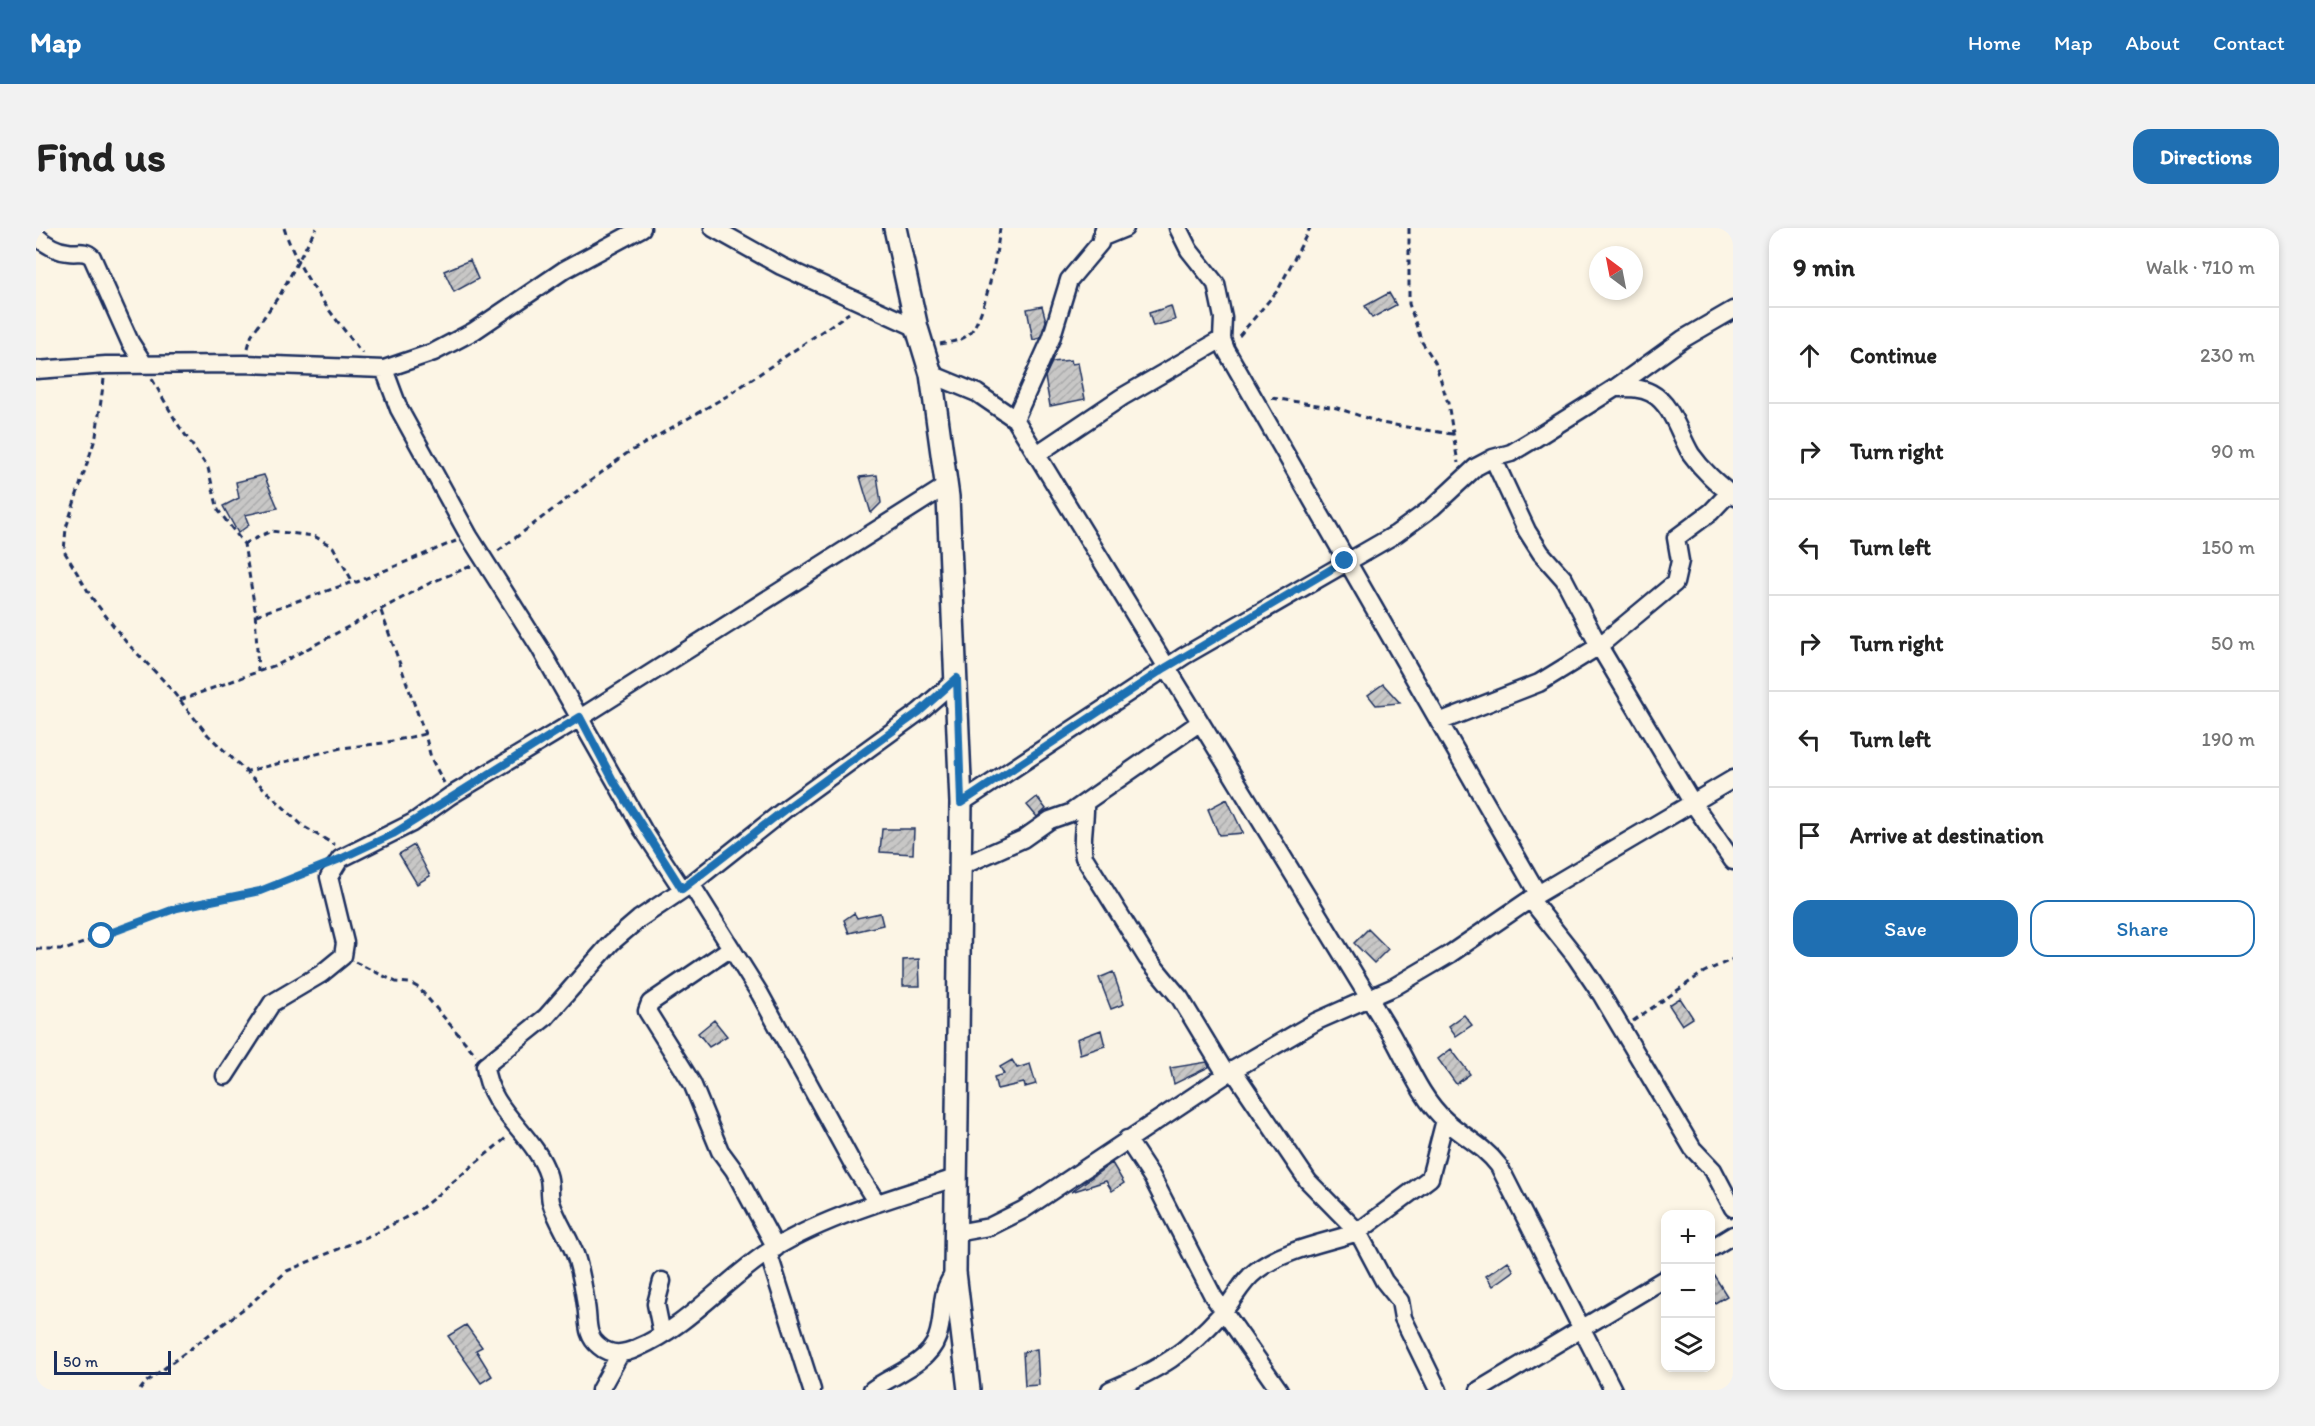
<!DOCTYPE html>
<html lang="en">
<head>
<meta charset="utf-8">
<style>
	:root { --surface:#fff; --page:#f2f2f2; --text:#222; --muted:#767676; --line:#e0e0e0; --accent:#1f6fb2 }
	body { margin:0; font-family:Itim,sans-serif; background:var(--page); color:var(--text) }
	.controls { position:absolute; right:18px; bottom:18px; display:grid; overflow:hidden; border-radius:12px; box-shadow:0 3px 9px #0003 }
	.controls button { width:54px; height:54px; display:grid; place-items:center; padding:0; border:0; border-bottom:2px solid var(--line); background:var(--surface); color:var(--text); font:30px sans-serif }
	.compass { position:absolute; left:1553px; top:18px; width:54px; height:54px; border-radius:50%; background:var(--surface); box-shadow:0 3px 9px #0003; rotate:328deg }
	.scale { position:absolute; left:18px; bottom:15px; width:117px; box-sizing:border-box; padding-left:6px; border:3px solid #1b2f5e; border-top:0; font-size:16px; line-height:21px; white-space:nowrap; color:#1b2f5e; -webkit-text-stroke:4px #fcf5e5; paint-order:stroke }
	.stop { position:absolute; width:18px; height:18px; margin:-14px; border:4px solid #1f6fb2; border-radius:50%; background:#fff }
	.stop.end { background:#1f6fb2; border-color:#fff; box-shadow:0 2px 6px #0008 }
	.list { margin:0; padding:0; list-style:none }
	h2 { display:flex; justify-content:space-between; align-items:center; height:78px; margin:0; padding:0 24px; font-size:26px }
	h2 small { font-size:20px; font-weight:400; color:var(--muted) }
	.list li { display:grid; grid-template-columns:39px 1fr auto; gap:18px; align-items:center; box-sizing:border-box; height:96px; padding:0 24px; border-top:2px solid var(--line) }
	.list b { display:block; font-size:22px; white-space:nowrap }
	.list em { font-size:20px; font-style:normal; color:var(--muted) }
	.actions { display:flex; gap:12px; padding:18px 24px }
	.actions a { flex:1; padding:14px 0; border:2px solid var(--accent); border-radius:18px; text-align:center; font-size:21px; color:var(--accent) }
	.actions .main { background:var(--accent); color:#fff }
	.icon { flex:none; width:33px; height:33px; fill:none; stroke:currentColor; stroke-width:2; stroke-linecap:round; stroke-linejoin:round }
	.map { position:relative; flex:none; width:1697px; height:1162px; overflow:hidden; border-radius:18px }
	header { display:flex; align-items:center; gap:36px; box-sizing:border-box; height:84px; padding:0 30px; background:var(--accent); color:#fff }
	header strong { font-size:28px }
	nav { display:flex; gap:33px; margin-inline-start:auto; font-size:21px }
	.intro { display:flex; align-items:center; justify-content:space-between; box-sizing:border-box; height:144px; padding:0 36px }
	h1 { margin:0; font-size:42px }
	.button { padding:15px 27px; border-radius:18px; background:var(--accent); color:#fff; font-size:21px; font-weight:700 }
	main { display:flex; gap:36px; padding:0 36px }
	aside { flex:1; background:var(--surface); border-radius:18px; box-shadow:0 3px 9px #0003 }
	.map>svg:first-child { display:block }
	.building { fill:url(#building-hatch); stroke:#1b2f5e; stroke-width:1.5 }
	.lines { fill:none; stroke-linecap:round; stroke-linejoin:round }
	.minor-casing { stroke:#1b2f5e; stroke-width:21 }
	.major-casing { stroke:#1b2f5e; stroke-width:26 }
	.path { stroke:#1b2f5e; stroke-width:3; stroke-dasharray:6 4.5; stroke-linecap:butt }
	.minor { stroke:#fcf5e5; stroke-width:16 }
	.major { stroke:#fcf5e5; stroke-width:21 }
	.route { stroke:#1f6fb2; stroke-width:8 }
</style>
</head>
<body>
<header>
<strong>Map</strong>
<nav><a>Home</a><a>Map</a><a>About</a><a>Contact</a></nav>
</header>
<div class="intro"><h1>Find us</h1><a class="button">Directions</a></div>
<main>
<div class="map">
<svg width="1697" height="1162" viewBox="0 0 1697 1162">
	<defs>
		<pattern id="building-hatch" width="6" height="6" patternUnits="userSpaceOnUse" patternTransform="scale(1.5)"><rect width="6" height="6" fill="#c8c7c6"/><path d="M-1 1l2-2M0 6l6-6M5 7l2-2" fill="none" stroke="#ababac"/></pattern>
	</defs>
	<rect width="100%" height="100%" fill="#fcf5e5"/>
	<filter id="ink" filterUnits="userSpaceOnUse"><feTurbulence type="fractalNoise" baseFrequency=".0167" numOctaves="2"/><feDisplacementMap in="SourceGraphic" scale="12" xChannelSelector="R" yChannelSelector="G"/><feConvolveMatrix kernelMatrix="1 2 1 2 8 2 1 2 1" color-interpolation-filters="sRGB"/></filter>
	<g filter="url(#ink)">
		<path class="building" d="M434,32l8,19 -24,13 -10,-21z
			M1353,65l7,12 -24,13 -7,-12z
			M1006,78l4,15 -6,17 -7,2 -6,-31z
			M1135,78l4,14 -22,6 -4,-13z
			M1035,132l1,4 6,-1 7,36 -35,7 -5,-29 7,-15z
			M228,247l14,33 -33,7 4,10 -11,8 -15,-27 16,-8 -3,-16z
			M841,247l4,28 -10,10 -11,-36z
			M1347,456l17,19 -24,2 -8,-10z
			M1001,569l9,12 -9,8 -10,-12z
			M1191,571l16,34 -24,2 -11,-26z
			M846,601h32l-1,25 -33,-2z
			M378,617l16,31 -13,8 -18,-30z
			M818,685l3,5 23,-5 3,12 -34,8 -5,-13z
			M1332,701l20,20 -14,14 -20,-20z
			M883,731l1,27h-17v-26z
			M1077,744l11,32 -13,5 -12,-31z
			M1644,770l13,20 -11,7 -13,-20z
			M1428,787l8,10 -16,11 -7,-10z
			M678,792l13,16 -18,11 -11,-14z
			M1065,802l4,16 -25,8 -3,-15z
			M1415,821l19,25 -14,10 -18,-25z
			M976,832l5,8 13,-4 6,20 -11,3 -1,-4 -27,6 -3,-12 10,-3 -4,-7z
			M1171,834l2,5 -35,17 -4,-16z
			M1076,935l12,20 -12,8 -6,-10 -35,11z
			M1472,1033l6,10 -21,15 -7,-10z
			M1674,1041l17,27 -17,10z
			M430,1097l16,22 -6,3 16,26 -11,7 -33,-47z
			M1001,1121l2,36 -14,1 -2,-34z"/>
		<g class="lines">
			<g class="minor-casing">
				<path id="minor" d="M677,0l68,38 136,62
					M1142,0l11,22 27,34 7,34 -1,21 4,11 312,544
					M0,8c9,8 19,15 32,16 9,2 16,-3 24,5l38,85 14,22
					M1067,9l22,-9
					M348,141l15,40 70,127 71,112 103,182 39,59
					M0,142l70,-5 139,-1 139,5 50,-17 40,-21 90,-61 78,-42
					M895,146l46,19 38,26 376,615c16,28 30,65 55,87 18,16 38,25 53,45l114,224
					M1579,160c12,0 25,-1 36,5 21,11 28,41 40,61 12,17 26,29 42,42
					M979,191l36,-80 18,-59 31,-37 4,-15
					M1001,226l85,-57 100,-58
					M1457,230l34,73 14,22 23,26 35,67 93,156 41,59
					M1403,494l100,-39 60,-37 76,-63 5,-22 -4,-23 35,-26 18,-19
					M925,575l223,-147 212,-122 37,-27 43,-40 17,-9 18,-5 20,-12 84,-53 68,-49 50,-29
					M1049,575c1,19 -5,37 -1,54l63,101 33,40 46,76
					M924,639l63,-28 27,-19 20,-7 129,-90
					M655,656l69,110 95,174 22,35
					M1494,671l46,58 25,37 92,155 20,21 20,38
					M695,720l-81,55 -3,8 45,72 28,68 14,19 42,78
					M189,848l47,-73 49,-29 22,-18 2,-13 -16,-66 11,-18 72,-36 38,-27 130,-78 366,-232
					M1091,911l25,38 61,119 66,94
					M919,950c-62,20 -135,40 -190,76 -43,29 -78,73 -128,94 -12,6 -27,8 -38,-2 -14,-11 -10,-25 -13,-41 -2,-15 -5,-31 -9,-45 -6,-20 -20,-38 -26,-58 -2,-9 0,-19 -3,-27 -13,-41 -59,-64 -63,-109l61,-49 65,-74 28,-24 52,-35 97,-77 131,-95 38,-33
					M920,1005l33,-6 34,-17 210,-140 84,-49 77,-34 56,-33 88,-60 195,-115
					M1674,1021l23,-14
					M732,1024l44,138
					M626,1106l-6,-30 6,-23
					M564,1162l20,-36
					M836,1162c20,-15 56,-26 65,-52 9,-24 0,-42 18,-66
					M1074,1162c50,-21 75,-36 112,-77 12,-13 19,-31 34,-42 29,-22 69,-28 102,-39l-50,-51 -75,-111
					M1402,1162l-35,-72 -3,-17 -16,-20 -26,-49 72,-54 15,-58
					M1443,1162l187,-112"/>
			</g>
			<g class="major-casing">
				<path id="major" d="M859,0l22,100 14,46 17,123 13,306 -6,469 14,118"/>
			</g>
			<path class="path" d="M248,0c15,47 48,86 78,125
				M1373,0v76l13,38 13,20 13,41 10,60
				M1203,108l39,-46 32,-62
				M904,116c10,-2 23,-3 30,-11 16,-19 27,-80 30,-105
				M212,120l4,-14 29,-41 35,-65
				M68,151l-8,57 -30,92 -2,23 28,47 34,44 39,40 43,53 96,92 31,18
				M116,151l25,44 31,45 10,42 26,34 11,65 3,63
				M1236,170l65,10 44,15 71,11
				M208,316l27,-13 43,5 19,11 20,35h4l99,-41
				M462,323l128,-97 101,-58 122,-83
				M345,383l44,123 6,24 13,25
				M220,387l97,-33
				M144,472l99,-36 151,-81 41,-17
				M208,544l97,-24 42,-5 42,-9
				M0,721h31l110,-41 83,-17 55,-23
				M319,734l41,20 14,1 9,5 57,67
				M1597,793l71,-49 29,-13
				M104,1162l6,-8 104,-78 37,-33 89,-38 42,-22 88,-73"/>
			<use href="#minor" class="minor"/>
			<use href="#major" class="major"/>
		</g>
	</g>
	<g class="lines" filter="url(#ink)">
		<path class="route" d="M66,708l75,-28 83,-17 80,-32 53,-25 187,-117 33,63 69,109 106,-82 131,-95 38,-34 4,125 204,-135 180,-107"/>
	</g>
</svg>
<div class="controls">
<button>+</button>
<button>−</button>
<button><svg class="icon" aria-label="layers" viewBox="0 0 24 24"><path d="M12 4l9 5-9 5-9-5zM3 14l9 5 9-5"/></svg></button>
</div>
<svg class="compass" viewBox="-18 -18 36 36"><path d="M0-13l5 13h-10z" fill="#e53935"/><path d="M0 13l5-13h-10z" fill="#767676"/></svg>
<div class="scale">50 m</div>
<div class="stop" style="left:66px;top:708px"></div>
<div class="stop end" style="left:1309px;top:333px"></div>
</div>
<aside>
<h2>9 min<small>Walk · 710 m</small></h2>
<ul class="list">
<li><svg class="icon" aria-label="ahead" viewBox="0 0 24 24"><path d="M12 20V5M6 11l6-6 6 6"/></svg><div><b>Continue</b></div><em>230 m</em></li>
<li><svg class="icon" aria-label="right" viewBox="0 0 24 24"><path d="M7 20v-9h11M14 6l5 5-5 5"/></svg><div><b>Turn right</b></div><em>90 m</em></li>
<li><svg class="icon" aria-label="left" viewBox="0 0 24 24"><path d="M17 20v-9H6M10 6l-5 5 5 5"/></svg><div><b>Turn left</b></div><em>150 m</em></li>
<li><svg class="icon" aria-label="right" viewBox="0 0 24 24"><path d="M7 20v-9h11M14 6l5 5-5 5"/></svg><div><b>Turn right</b></div><em>50 m</em></li>
<li><svg class="icon" aria-label="left" viewBox="0 0 24 24"><path d="M17 20v-9H6M10 6l-5 5 5 5"/></svg><div><b>Turn left</b></div><em>190 m</em></li>
<li><svg class="icon" aria-label="arrive" viewBox="0 0 24 24"><path d="M6 21V4h12l-3 4 3 4H6"/></svg><div><b>Arrive at destination</b></div></li>
</ul>
<div class="actions"><a class="main">Save</a><a>Share</a></div>
</aside>
</main>
</body>
</html>
